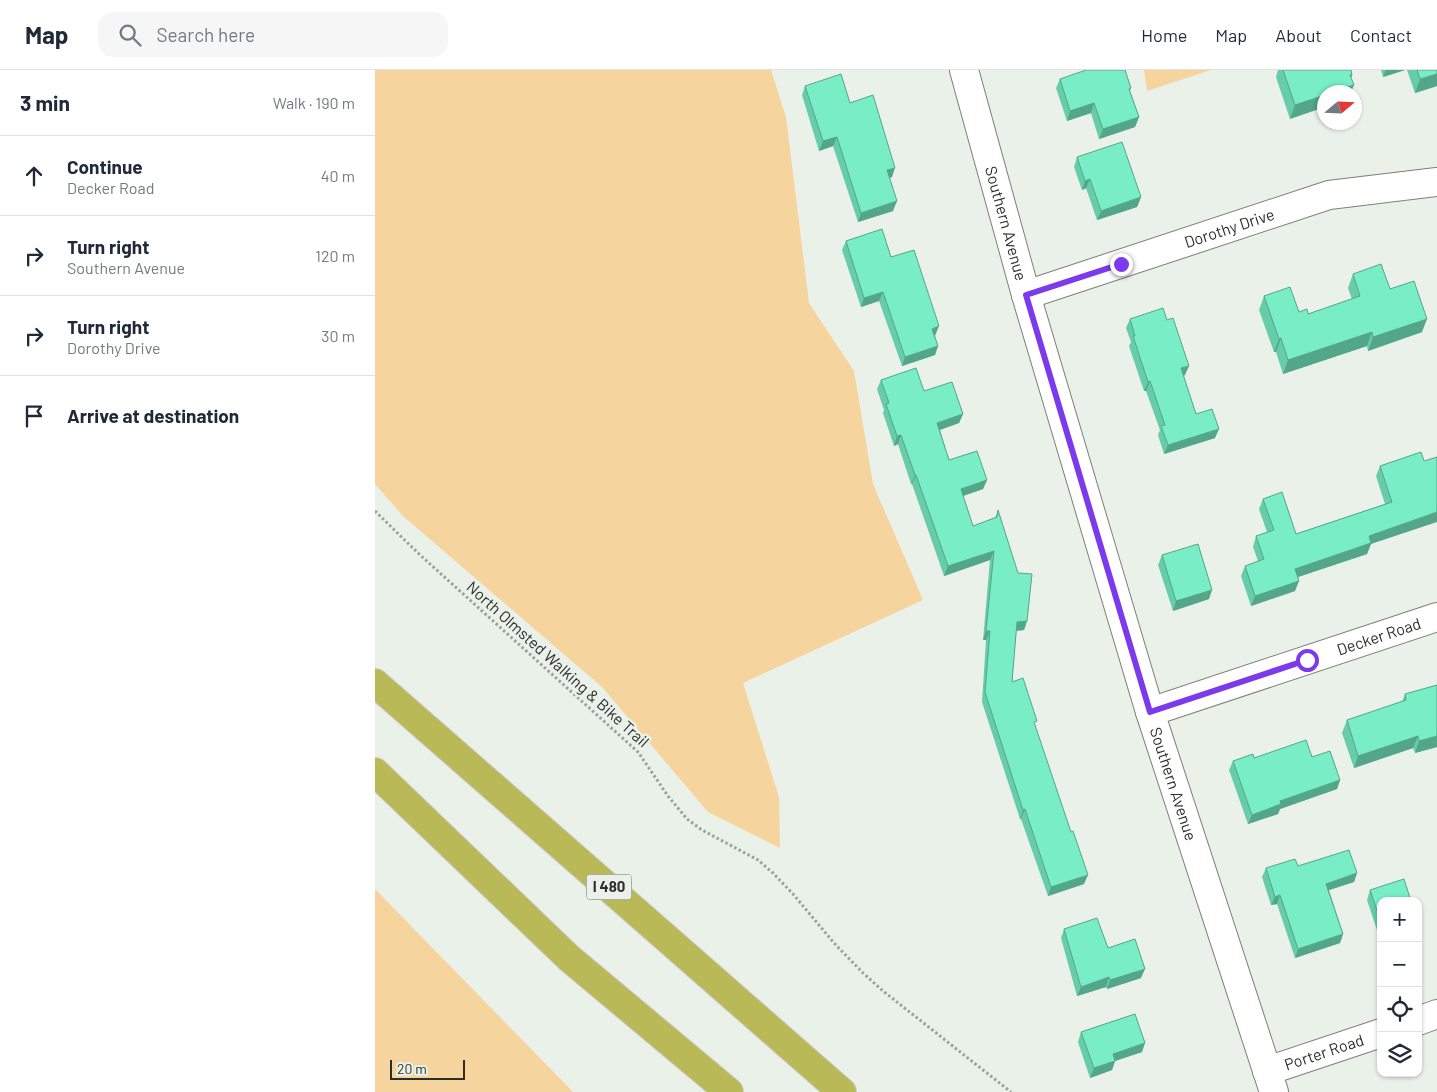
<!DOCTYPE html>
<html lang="en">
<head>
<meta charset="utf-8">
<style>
	:root { --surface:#fff; --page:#f6f6f7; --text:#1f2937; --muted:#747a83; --line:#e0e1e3 }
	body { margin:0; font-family:Barlow,sans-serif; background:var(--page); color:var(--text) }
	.controls { position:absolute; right:15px; bottom:15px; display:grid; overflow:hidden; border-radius:10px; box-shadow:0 1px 4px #0004 }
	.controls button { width:45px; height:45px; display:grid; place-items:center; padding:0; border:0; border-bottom:1px solid var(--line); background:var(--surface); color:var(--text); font:25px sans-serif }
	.compass { position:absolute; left:942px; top:15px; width:45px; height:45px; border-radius:50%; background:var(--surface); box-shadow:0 1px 4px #0004; rotate:71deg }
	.scale { position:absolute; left:15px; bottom:12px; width:75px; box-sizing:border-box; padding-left:5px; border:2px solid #2b2e2b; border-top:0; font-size:14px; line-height:18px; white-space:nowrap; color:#2b2e2b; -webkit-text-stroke:4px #eaf1e9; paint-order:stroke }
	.stop { position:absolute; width:15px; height:15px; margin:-11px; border:4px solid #7c3aed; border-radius:50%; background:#fff }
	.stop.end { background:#7c3aed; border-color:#fff; box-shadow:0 1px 5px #0008 }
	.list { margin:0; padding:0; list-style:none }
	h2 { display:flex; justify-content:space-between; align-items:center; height:65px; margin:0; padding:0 20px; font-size:21px }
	h2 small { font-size:16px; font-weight:400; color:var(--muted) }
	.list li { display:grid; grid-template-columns:32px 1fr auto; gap:15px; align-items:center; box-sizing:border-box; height:80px; padding:0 20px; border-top:1px solid var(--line) }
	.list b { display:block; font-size:19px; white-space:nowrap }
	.list p { margin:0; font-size:16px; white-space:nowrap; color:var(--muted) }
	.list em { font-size:16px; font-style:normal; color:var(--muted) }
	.icon { flex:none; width:28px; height:28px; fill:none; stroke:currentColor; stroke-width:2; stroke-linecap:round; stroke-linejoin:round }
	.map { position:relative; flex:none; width:1062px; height:1022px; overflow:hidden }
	header { display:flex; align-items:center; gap:30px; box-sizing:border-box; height:70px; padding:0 25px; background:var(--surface); border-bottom:1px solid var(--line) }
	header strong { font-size:24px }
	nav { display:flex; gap:28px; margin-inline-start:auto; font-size:18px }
	.search { width:350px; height:45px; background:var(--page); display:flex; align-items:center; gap:12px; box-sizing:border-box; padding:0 18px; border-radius:15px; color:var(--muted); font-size:19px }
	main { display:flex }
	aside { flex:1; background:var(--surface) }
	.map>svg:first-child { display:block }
	.green { fill:#f6d49e }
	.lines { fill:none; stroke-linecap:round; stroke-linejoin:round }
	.minor-casing { stroke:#7b8179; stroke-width:30 }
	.motorway-casing { stroke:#cccdcc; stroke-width:30 }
	.path { stroke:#9ba19b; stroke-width:3; stroke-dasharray:2.5 2.5; stroke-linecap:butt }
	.minor { stroke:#fff; stroke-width:28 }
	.motorway { stroke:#b9b958; stroke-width:28 }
	.wall { fill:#67ccaa }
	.shaded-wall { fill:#54a68b }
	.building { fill:#78edc6; stroke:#54a68b }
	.route { stroke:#7c3aed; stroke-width:6 }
	.labels { text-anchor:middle; stroke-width:5; stroke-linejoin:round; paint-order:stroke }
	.shield { fill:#eaf1e9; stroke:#646864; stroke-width:1 }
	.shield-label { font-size:15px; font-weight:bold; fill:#2b2e2b }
	.street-label { font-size:16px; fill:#2b2e2b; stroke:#eaf1e9 }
</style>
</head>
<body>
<header>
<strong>Map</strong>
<div class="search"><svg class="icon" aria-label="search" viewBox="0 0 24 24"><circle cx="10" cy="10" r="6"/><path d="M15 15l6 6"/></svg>Search here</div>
<nav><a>Home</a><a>Map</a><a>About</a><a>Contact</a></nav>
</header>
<main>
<aside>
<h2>3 min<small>Walk · 190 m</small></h2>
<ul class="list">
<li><svg class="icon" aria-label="ahead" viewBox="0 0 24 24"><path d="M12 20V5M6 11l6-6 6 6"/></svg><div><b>Continue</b><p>Decker Road</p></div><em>40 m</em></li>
<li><svg class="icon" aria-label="right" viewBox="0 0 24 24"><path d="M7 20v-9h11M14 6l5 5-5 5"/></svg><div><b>Turn right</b><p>Southern Avenue</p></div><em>120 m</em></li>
<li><svg class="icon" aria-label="right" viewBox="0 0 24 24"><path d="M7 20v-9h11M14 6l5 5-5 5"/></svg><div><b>Turn right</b><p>Dorothy Drive</p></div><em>30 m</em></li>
<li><svg class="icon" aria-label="arrive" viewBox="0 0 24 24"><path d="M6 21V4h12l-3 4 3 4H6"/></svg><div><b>Arrive at destination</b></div></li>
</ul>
</aside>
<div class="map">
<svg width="1062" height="1022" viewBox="0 0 1062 1022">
	<rect width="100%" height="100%" fill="#eaf1e9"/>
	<path class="green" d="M0,0h396l15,47 23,186 45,68 19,113 50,116 -180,83 36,114 1,51 -72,-36 -106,-125 -199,-171 -28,-32z
		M769,0h67l-64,21z
		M0,819l198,203h-198z"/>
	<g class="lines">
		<g class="minor-casing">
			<g id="minor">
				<path id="s1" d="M589,0l62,225 124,417 124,380"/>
				<path id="s2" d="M651,225l303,-100 108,-13"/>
				<path id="s3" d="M775,642l287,-95"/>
				<path d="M1043,951l19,-7"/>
				<path id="s4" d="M892,1001l114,-38"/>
			</g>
		</g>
		<g class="motorway-casing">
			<path id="motorway" d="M0,613l467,409
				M0,702l194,186 160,134"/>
		</g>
		<path class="path" d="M0,441l44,43 219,198 30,44 19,23 15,11 56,30 15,13 20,21 41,49 29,30 20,18 128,101"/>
		<use href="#minor" class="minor"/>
		<use href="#motorway" class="motorway"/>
	</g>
	<path class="wall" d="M903,0h73l1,5 -1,3 -61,41 -14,-42z
		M1006,0h24l-22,7z
		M1032,0h30v16l-22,7z
		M685,9l71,9 -1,3 9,26 -4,10 -36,12 -8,-26 -24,8 -11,-33z
		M430,16l45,17 42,74 -3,1 4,33 -35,11 -25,-76 -14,5 -17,-56z
		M702,87l64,40 -4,10 -40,13 -11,-32 -4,2 -8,-23z
		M471,171l45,16 44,79 3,10 -3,9 -33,11 -23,-65 -18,6 -19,-57z
		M978,204l37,15 32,43 -54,19 -1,-5 -84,28 -7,-22h-2l-15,-42 5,-14 35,16 9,2 44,-15 -4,-11z
		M755,249l55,56 -2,1 13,38 19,24 -51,16 -6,-19 2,-5 -14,-39h-2l-15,-45 2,-4 -5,-14z
		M506,310l43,11 39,23 -4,9 -19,7 9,30 38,20 -4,9 -20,7 10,30 22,-8 3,-8 29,111 -3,9 -8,1 -4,51 23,43 49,159 -36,12 -27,-77h-1l-38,-117 4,-62h-3l7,-80 -46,16 -32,-92h-1l-13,-40 -4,2 -11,-33 1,-3 -7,-21z
		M1046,382l-50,92 -4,10 -69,23 -3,14 -44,15 -10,-30 4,-10 13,-5 -5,-14 3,-11 11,-4 -8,-23 4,-10 33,35 89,-30 -9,-28 4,-10z
		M787,485l47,44 -36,12 -15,-46z
		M1062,615v62l-22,6 -2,-5 -59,20 -12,-35 5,-13 55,-18 3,-8z
		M937,687l28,23 -3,9 -57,20 -2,5 -30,10 -19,-54 4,-9 21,-3z
		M923,796l59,7 -3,9 -25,8 14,44 -3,9 -45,15 -18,-54 -6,1 -9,-28 4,-9z
		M995,820l11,11v41l-14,-42z
		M689,859l44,19 33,30 -34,11 -1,-2 -29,9 -16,-58z
		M706,962l61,20 -27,9 -3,9 -22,8 -12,-36z"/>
	<path class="shaded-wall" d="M1011,0h19l-22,7z
		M1062,4v12l-22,7 5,-14z
		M975,5h2l-4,12 6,-2 -3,7h-20z
		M950,25v12l-35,12 5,-14z
		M719,33l-3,10 -24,8 3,-10z
		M764,47l-4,10 -36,12 4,-10z
		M462,67l-4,9 -14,5 4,-10z
		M520,98l-3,9 -8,3 3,-10z
		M715,109l-4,9 -4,2 3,-9z
		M766,127l-4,10 -40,13 4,-9z
		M522,131l-4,10 -35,11 3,-9z
		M508,222l-4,9 -18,6 3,-9z
		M1052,249l-5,13 -54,19 5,-14z
		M564,256l-4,10 -6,2 3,-9z
		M997,262l-5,14 -84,28 5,-14z
		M906,268l-5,14h-2l5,-13z
		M563,276l-3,9 -33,11 3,-9z
		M814,296l-4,9 -8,3 4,-10z
		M775,311l-4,10h-2l4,-9z
		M588,344l-4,9 -25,9 3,-9z
		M844,359l-4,9 -51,16 4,-9z
		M526,365l-3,9 -4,2 3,-10z
		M540,405h1l-4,9h-1z
		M612,410l-4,9 -26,9 4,-9z
		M1062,442v10l-66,22 -4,10 -75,25 3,-10 74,-33z
		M619,481l-4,9 -46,16 4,-10z
		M924,511l-4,10 -44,15 4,-10z
		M837,520l-3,9 -36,12 3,-10z
		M652,551l-3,9 -11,1 4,-9z
		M611,561h4l-4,9h-3z
		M1043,666l-5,12 -59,20 4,-12z
		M1062,666v11l-22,6 4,-12z
		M965,710l-3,9 -57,20 -2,5 -30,10 4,-9 28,-14z
		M650,739l-4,10h-1l3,-9z
		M982,803l-3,9 -31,10 3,-8z
		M713,805l-4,9 -36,12 3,-9z
		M905,825l-3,9 -6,1 4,-8z
		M968,864l-3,9 -45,15 3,-9z
		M770,899l-4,9 -34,11 3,-9z
		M734,907l-3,10 -29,9 4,-9z
		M770,973l-3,9 -27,9 -3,9 -22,8 4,-10 19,-14z"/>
	<path class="building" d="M711,0h39l6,18 -2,1 10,28 -36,12 -9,-26 -24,8 -10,-32z
		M908,0h68l1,5h-2l4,10 -23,7h-6v3l-30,10z
		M1042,0h20v4l-17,5z
		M466,4l9,29 23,-8 22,73 -8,2 10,31 -36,12 -24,-76 -14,4 -18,-55z
		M747,72l19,55 -40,14 -11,-32 -5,2 -8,-24z
		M507,159l9,28 23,-7 25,76 -7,3 6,17 -33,11 -22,-65 -19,6 -18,-57z
		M1006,194l9,25 24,-8 13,38 -54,18 -1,-5 -84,28 -7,-22 -2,1 -15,-43 26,-9 9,25 8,-3 1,5 52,-18 -7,-22z
		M788,238l4,12 6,-2 16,48 -8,2 15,46 16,-5 7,20 -51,16 -7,-19 4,-1 -15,-44 -2,1 -15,-46h2l-5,-17z
		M541,298l8,23 28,-9 11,32 -26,9 12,37 28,-9 10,29 -26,9 12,37 24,-9 1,-7 20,63 14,1 -5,47 -10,1 -5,60 11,-4 14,43 -3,1 37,110 2,-1 15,44 -37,12 -26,-78 -2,1 -38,-118 5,-61h-4l8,-80 -46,15 -32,-91h-1l-14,-40 -4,1 -11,-32 3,-1 -8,-23z
		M1046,382l3,9 13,-4v55l-68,24 2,7 -76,26 4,12 -44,15 -10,-30 19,-7 -8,-23 18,-6 -11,-31 19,-7 14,42 96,-32 -12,-36z
		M823,474l14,46 -36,11 -14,-46z
		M1062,615v51l-18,5 -1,-5 -60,20 -11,-36 59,-20 -1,-6z
		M931,670l6,17 18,-6 10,29 -60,21 1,3 -29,11 -19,-54 20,-7 1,4z
		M974,780l8,23 -31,11 17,50 -45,15 -18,-54 -5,2 -9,-29 29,-9 3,7z
		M1029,809l7,22h-30v21l-11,-32z
		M722,848l11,30 27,-9 10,30 -35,11 -1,-3 -28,10 -17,-58z
		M760,944l10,29 -32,11 2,7 -21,7 -13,-36z"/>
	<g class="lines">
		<path class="route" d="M746,194l-95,31 124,417 157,-52"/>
	</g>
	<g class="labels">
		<rect class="shield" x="211.5" y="804.5" width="45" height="25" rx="4"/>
		<g class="shield-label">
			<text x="234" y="822">I 480</text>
		</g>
		<g class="street-label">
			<text dy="6" stroke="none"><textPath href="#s1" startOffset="159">Southern Avenue</textPath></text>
			<text dy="6" stroke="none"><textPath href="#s2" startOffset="214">Dorothy Drive</textPath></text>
			<text dy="6" stroke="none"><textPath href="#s3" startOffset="241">Decker Road</textPath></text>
			<text transform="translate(183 594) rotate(42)" y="6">North Olmsted Walking &amp; Bike Trail</text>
			<text dy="6" stroke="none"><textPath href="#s1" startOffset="744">Southern Avenue</textPath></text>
			<text dy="6" stroke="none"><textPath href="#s4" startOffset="60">Porter Road</textPath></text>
		</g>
	</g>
</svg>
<div class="controls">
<button>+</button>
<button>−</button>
<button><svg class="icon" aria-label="locate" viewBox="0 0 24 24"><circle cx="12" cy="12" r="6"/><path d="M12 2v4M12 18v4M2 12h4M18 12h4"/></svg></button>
<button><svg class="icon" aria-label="layers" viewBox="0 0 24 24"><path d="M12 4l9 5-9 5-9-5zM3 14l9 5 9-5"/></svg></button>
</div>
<svg class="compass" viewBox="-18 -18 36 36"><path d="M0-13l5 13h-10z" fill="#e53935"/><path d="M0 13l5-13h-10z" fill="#747a83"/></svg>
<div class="scale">20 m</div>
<div class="stop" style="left:932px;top:590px"></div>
<div class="stop end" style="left:746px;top:194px"></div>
</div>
</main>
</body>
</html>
